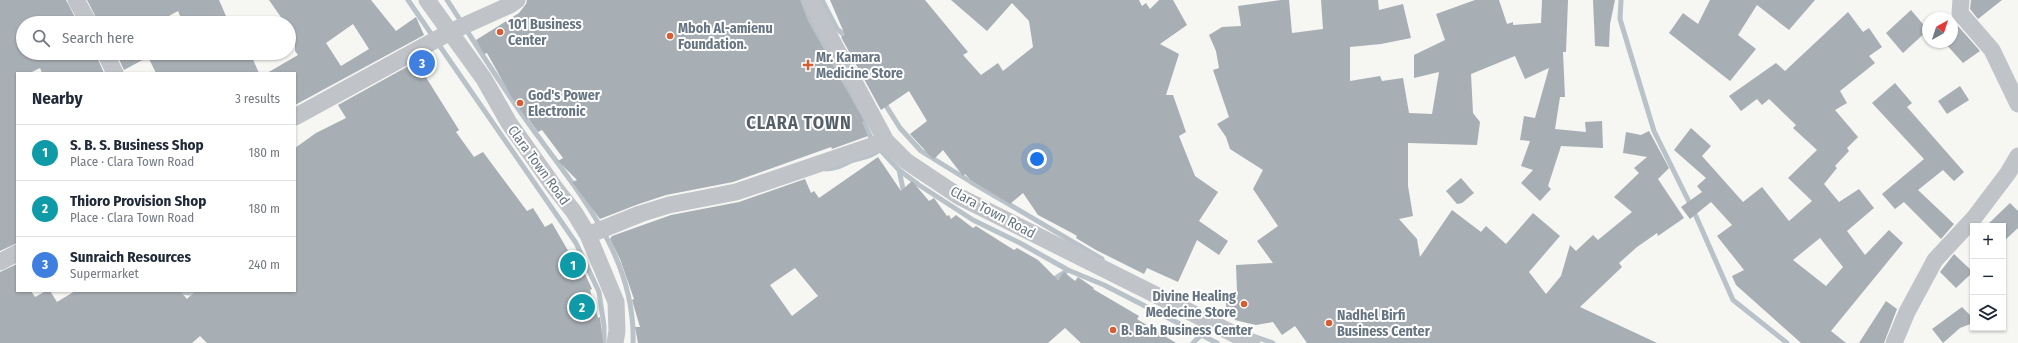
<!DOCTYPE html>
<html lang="en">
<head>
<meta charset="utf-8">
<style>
	:root { --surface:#fff; --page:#f6f6f7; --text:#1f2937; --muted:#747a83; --line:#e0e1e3; --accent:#0b8043 }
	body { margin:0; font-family:"Fira Sans Condensed",sans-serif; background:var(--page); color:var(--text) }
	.controls { position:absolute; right:12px; bottom:12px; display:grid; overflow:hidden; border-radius:0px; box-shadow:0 1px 3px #0004 }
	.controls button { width:36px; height:36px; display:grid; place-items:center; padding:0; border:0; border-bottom:1px solid var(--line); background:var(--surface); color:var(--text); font:20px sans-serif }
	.compass { position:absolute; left:1922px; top:12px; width:36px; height:36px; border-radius:50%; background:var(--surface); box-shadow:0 1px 3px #0004; rotate:39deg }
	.you { position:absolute; left:1037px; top:159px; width:14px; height:14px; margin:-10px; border:3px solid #fff; border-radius:50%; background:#1a73e8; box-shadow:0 0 0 6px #1a73e833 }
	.badge { display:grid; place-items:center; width:26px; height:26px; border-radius:50%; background:var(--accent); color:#fff; font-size:13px; font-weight:700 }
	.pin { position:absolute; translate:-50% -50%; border:2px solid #fff; box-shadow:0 1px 4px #0006 }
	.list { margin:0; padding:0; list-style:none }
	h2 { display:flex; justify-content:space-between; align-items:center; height:52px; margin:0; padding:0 16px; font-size:17px }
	h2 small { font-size:13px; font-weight:400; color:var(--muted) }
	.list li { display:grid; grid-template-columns:26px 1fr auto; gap:12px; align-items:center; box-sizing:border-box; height:56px; padding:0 16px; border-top:1px solid var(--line) }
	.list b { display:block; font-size:15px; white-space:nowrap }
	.list p { margin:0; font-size:13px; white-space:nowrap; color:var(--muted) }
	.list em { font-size:13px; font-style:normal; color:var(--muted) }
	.icon { flex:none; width:22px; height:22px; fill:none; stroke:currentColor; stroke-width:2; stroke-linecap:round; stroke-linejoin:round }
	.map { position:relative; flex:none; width:2018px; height:343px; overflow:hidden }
	.search { position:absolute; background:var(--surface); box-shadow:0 1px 3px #0004; left:16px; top:16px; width:280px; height:44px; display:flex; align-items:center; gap:10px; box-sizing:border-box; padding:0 14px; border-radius:22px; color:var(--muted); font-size:15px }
	.panel { position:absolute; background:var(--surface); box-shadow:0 1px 3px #0004; left:16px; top:72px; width:280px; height:220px; border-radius:0px }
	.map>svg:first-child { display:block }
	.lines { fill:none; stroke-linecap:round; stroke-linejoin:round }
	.stream { stroke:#b9c2c8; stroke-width:5 }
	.building { fill:#a7aeb4; fill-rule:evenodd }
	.minor { stroke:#c0c3c7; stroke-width:17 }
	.poi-dot { fill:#d75e33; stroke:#fff; stroke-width:1.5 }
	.labels { text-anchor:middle; stroke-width:4; stroke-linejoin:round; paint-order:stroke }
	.poi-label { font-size:14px; font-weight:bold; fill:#677582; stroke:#fff; text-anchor:start }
	.street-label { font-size:14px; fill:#677582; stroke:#fff }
	.district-label { font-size:18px; font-weight:bold; letter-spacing:1px; fill:#555f68; stroke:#fff }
</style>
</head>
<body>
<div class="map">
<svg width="2018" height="343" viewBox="0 0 2018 343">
	<rect width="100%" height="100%" fill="#f6f6f3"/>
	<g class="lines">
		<path class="stream" d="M408,0l24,35
			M447,0c27,41 53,84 82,124 48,67 107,132 104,219
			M799,0l37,70 6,6 31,66 26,28 20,15 54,35 47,23 48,27 36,15 113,58
			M822,0l15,29 11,9
			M1621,0l-1,19 34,112 41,83 38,86 54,43
			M439,45l137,198 23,49 5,34v17
			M883,101l17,27 21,23 50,31 131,77
			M826,169c12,-1 14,-3 25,-8 10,-4 18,-3 27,-10
			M899,170l4,19 3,5
			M1051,281l17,-11
			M182,292l7,1 3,-2
			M1253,336l20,7
			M1193,343l7,-7"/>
	</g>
	<path class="building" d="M0,0h66l12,23h-55v30h72l9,20h-62l-2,-5 -10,5h-13v170l-17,8z
		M87,0h132l10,23h-46l-5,-12 -22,12h-57z
		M269,0h102l25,31 20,-14 8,18 -129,70v-32h-28l31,-18 -3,-4v-14l-6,-9v-5h-4zM353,24l16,25 -28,17 -15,-23z
		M527,0h273l8,21 56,100 -2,1 6,14 -36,13 -1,-2 -98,35 -67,13 -30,10 -36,14 -28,-37 5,-2 -19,-19 5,-3 -21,-28 -4,2 -10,-14 -1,1 -16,-23 -24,-43 -3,1 -8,-14 43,-27 7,-9z
		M830,0h95l43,52 -5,3 18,20 17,-12 5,8 30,-24 -4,-26 -17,-18 -25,28 -36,-31h188l3,6 4,-3 4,6 9,-9h14l14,25 -27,19 19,10 -13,41h7l13,37 -7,4 16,40 23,16 -19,29 29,20 -9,14 -22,-15 -19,42 -31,-14 -3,6 -48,-24 -20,-12 1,-2 -5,-3 -34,-18 -15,-22 -13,11 -39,-24 -6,-6 -2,2 -20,-26 -9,9 -3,-2 -21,-23 17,-13 -18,-30 -28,19 -40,-73 4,-2z
		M1281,0h8l3,33 31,-4 -2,-29h57l1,10 24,-6 8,34 -30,6 -31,3v34l30,-5 2,5 21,-3 6,35 23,1 7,-42 -25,6v-23l31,-15 -9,-26 39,-14h24l8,24 6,-2v3l28,-2 1,-23h26l-2,52h-3l2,45h-5l-5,32 31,3 -1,-10 17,-1 1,27 -42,-2 -13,40 3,3 -11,12 -19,-18 12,-13 -12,-4 9,-25 -10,-1 4,-24 11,2 14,-50 -24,11 -10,-23 -44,18 2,39 7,9 -3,23 -69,-2v43l5,30 -14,3 18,20 3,18 32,-47 29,22 5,-6 20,18 27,-31 27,23 -31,36 17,22 15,-18 9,-31 6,6 17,-16 5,5 34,-28 -18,-15 25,-24 -5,-5 13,-11 -24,-4 3,-21 15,3 8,-4 20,37 -11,11 26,39 -26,18 -1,-3 -20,14 -18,16 3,4 -42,40 77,36h-350l-12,-17 -13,9 -9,-13 -17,3 -9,-2 -12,-3 -2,-9 -6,1 -2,-16h6v-4l6,-1 -1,-26 37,-2 -16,-22 21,-15 -25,-37 10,-19 -33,-21 -4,-12 -9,-13 12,-7 -16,-47 6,-2 -3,-17 -7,-16 13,-8 19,-1 -3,-20z
		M1593,0h22l-5,24 -1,23 -14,-1z
		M1710,0h105l-26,30 -32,-25 -19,30 18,14 -26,32 -61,-48 14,-20 15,11z
		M1971,0h31l-24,19 -8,-10z
		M1911,10l17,20 -25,23 -17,-20z
		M1848,12l15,20 6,-4 13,19 -13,9 6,7 -35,28 7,12 -12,7 23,27 -11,11 2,3 -14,15 2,2 -13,16 15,18 20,-13 15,19 -27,23 18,24 24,-25 14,13 -72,88 15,12h-45l-65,-58 -4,-9 12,-6 -27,-34 15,-11 -21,-23 -21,17 -9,-12 21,-15 -5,-6 9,-8 -32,-28 17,-22 20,18 -9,10 41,46 19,-15 27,34 23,-20 -24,-23 29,-28 -24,-22 3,-3 -27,-26 -7,6 -5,-6 -16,12 -12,-15 47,-33 9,8zM1820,238l23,29 -17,19 -33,-26z
		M1958,26l22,25 -17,12 -19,-21h8v-10z
		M116,53h134l9,20h-103l-8,-16 -24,13z
		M432,53l4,11 -14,7 37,59 -3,2 18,25 9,-5 44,59 6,-3 12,19 7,-4 22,38 4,-2 14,30 -2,1 8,28 2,-1 3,26h-396l-7,-7 -8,7h-192v-71l17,-8v27h14l4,6 11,-6h4l7,11 18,-11h105l7,8 8,-8h100v-143l21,-15 30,-15 -8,-13z
		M1895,83l17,20 -5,4 57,65 -10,9 -11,-11 -25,20 36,34 -13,15 -37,-37 -9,7 -13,-15 42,-35 -52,-56z
		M1960,86l9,14 -22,14 -9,-13z
		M878,157l23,34 11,-10 17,20 5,-3 13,18 2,-1 2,4 5,-4 17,13 3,-2 38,24 3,-2 21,12 20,20 6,-8 11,9 3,-4 16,11 -1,1 46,27 -2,3 39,24h-95l-16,-15 -17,15h-410l-3,-16h5l-8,-27 2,-1 -14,-40 -10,-20 2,-3 59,-21 68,-13 66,-23 6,14 3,-2 5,7zM795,268l23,28 -26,20 -22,-31z
		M1461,178l13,15 -12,10 -5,1 -11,-13z
		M2010,203l8,8v17l-15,14v-16h-17z
		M1954,254l19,18 -17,16 -16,-16z
		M1886,301l11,8 -13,34h-25z
		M1962,307l11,11v5l-13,5 -17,15 -11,-14z"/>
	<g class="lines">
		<path class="minor" d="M76,0l13,23
			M427,0l57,79 25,44 46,65 19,24 14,23 28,67 1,29 -2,12
			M810,0l76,141 20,20 54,36 292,146
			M1961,0l-1,13 32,37 26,54
			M105,53l10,20
			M295,117l155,-85 60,-27 7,-5
			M588,235l52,-21 29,-9 67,-13 150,-51
			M0,262l17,-9
			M1894,343l13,-31 28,-52 39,-42 34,-45 10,-17"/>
	</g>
	<g class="poi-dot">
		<circle cx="500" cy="32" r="4"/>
		<circle cx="670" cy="36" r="4"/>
		<path d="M806 59h4v4h4v4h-4v4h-4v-4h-4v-4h4z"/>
		<circle cx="520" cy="103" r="4"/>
		<circle cx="1244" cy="304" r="4"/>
		<circle cx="1329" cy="323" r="4"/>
		<circle cx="1113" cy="330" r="4"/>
	</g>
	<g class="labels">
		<g class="poi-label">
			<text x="508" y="29">101 Business<tspan x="508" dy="16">Center</tspan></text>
			<text x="678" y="33">Mboh Al-amienu<tspan x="678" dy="16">Foundation.</tspan></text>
			<text x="816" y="62">Mr. Kamara<tspan x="816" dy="16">Medicine Store</tspan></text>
			<text x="528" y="100">God's Power<tspan x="528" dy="16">Electronic</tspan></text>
			<text x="1236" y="301" text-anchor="end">Divine Healing<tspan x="1236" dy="16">Medecine Store</tspan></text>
			<text x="1337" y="320">Nadhel Birfi<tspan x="1337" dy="16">Business Center</tspan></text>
			<text x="1121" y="335">B. Bah Business Center</text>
		</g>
		<g class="street-label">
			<text transform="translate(539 165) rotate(54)" y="5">Clara Town Road</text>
			<text transform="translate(993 212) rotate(28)" y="5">Clara Town Road</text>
		</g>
		<g class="district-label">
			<text x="799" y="129">CLARA TOWN</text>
		</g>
	</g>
</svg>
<div class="controls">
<button>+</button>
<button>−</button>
<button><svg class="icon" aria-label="layers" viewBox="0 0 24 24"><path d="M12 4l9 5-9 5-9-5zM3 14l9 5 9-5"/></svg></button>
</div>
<svg class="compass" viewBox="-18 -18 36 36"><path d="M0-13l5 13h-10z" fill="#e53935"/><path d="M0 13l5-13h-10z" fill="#747a83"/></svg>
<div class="you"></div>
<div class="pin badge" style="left:573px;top:265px;background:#0f9aa8">1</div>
<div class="pin badge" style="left:582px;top:307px;background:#0f9aa8">2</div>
<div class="pin badge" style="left:422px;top:63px;background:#3f7fe0">3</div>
<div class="search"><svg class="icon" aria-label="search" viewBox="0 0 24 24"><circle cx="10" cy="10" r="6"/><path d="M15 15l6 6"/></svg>Search here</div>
<section class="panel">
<h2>Nearby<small>3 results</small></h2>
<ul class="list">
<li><span class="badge" style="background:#0f9aa8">1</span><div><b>S. B. S. Business Shop</b><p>Place · Clara Town Road</p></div><em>180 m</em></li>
<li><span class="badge" style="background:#0f9aa8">2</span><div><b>Thioro Provision Shop</b><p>Place · Clara Town Road</p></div><em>180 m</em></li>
<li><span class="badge" style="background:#3f7fe0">3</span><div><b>Sunraich Resources</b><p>Supermarket</p></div><em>240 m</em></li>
</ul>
</section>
</div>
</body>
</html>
